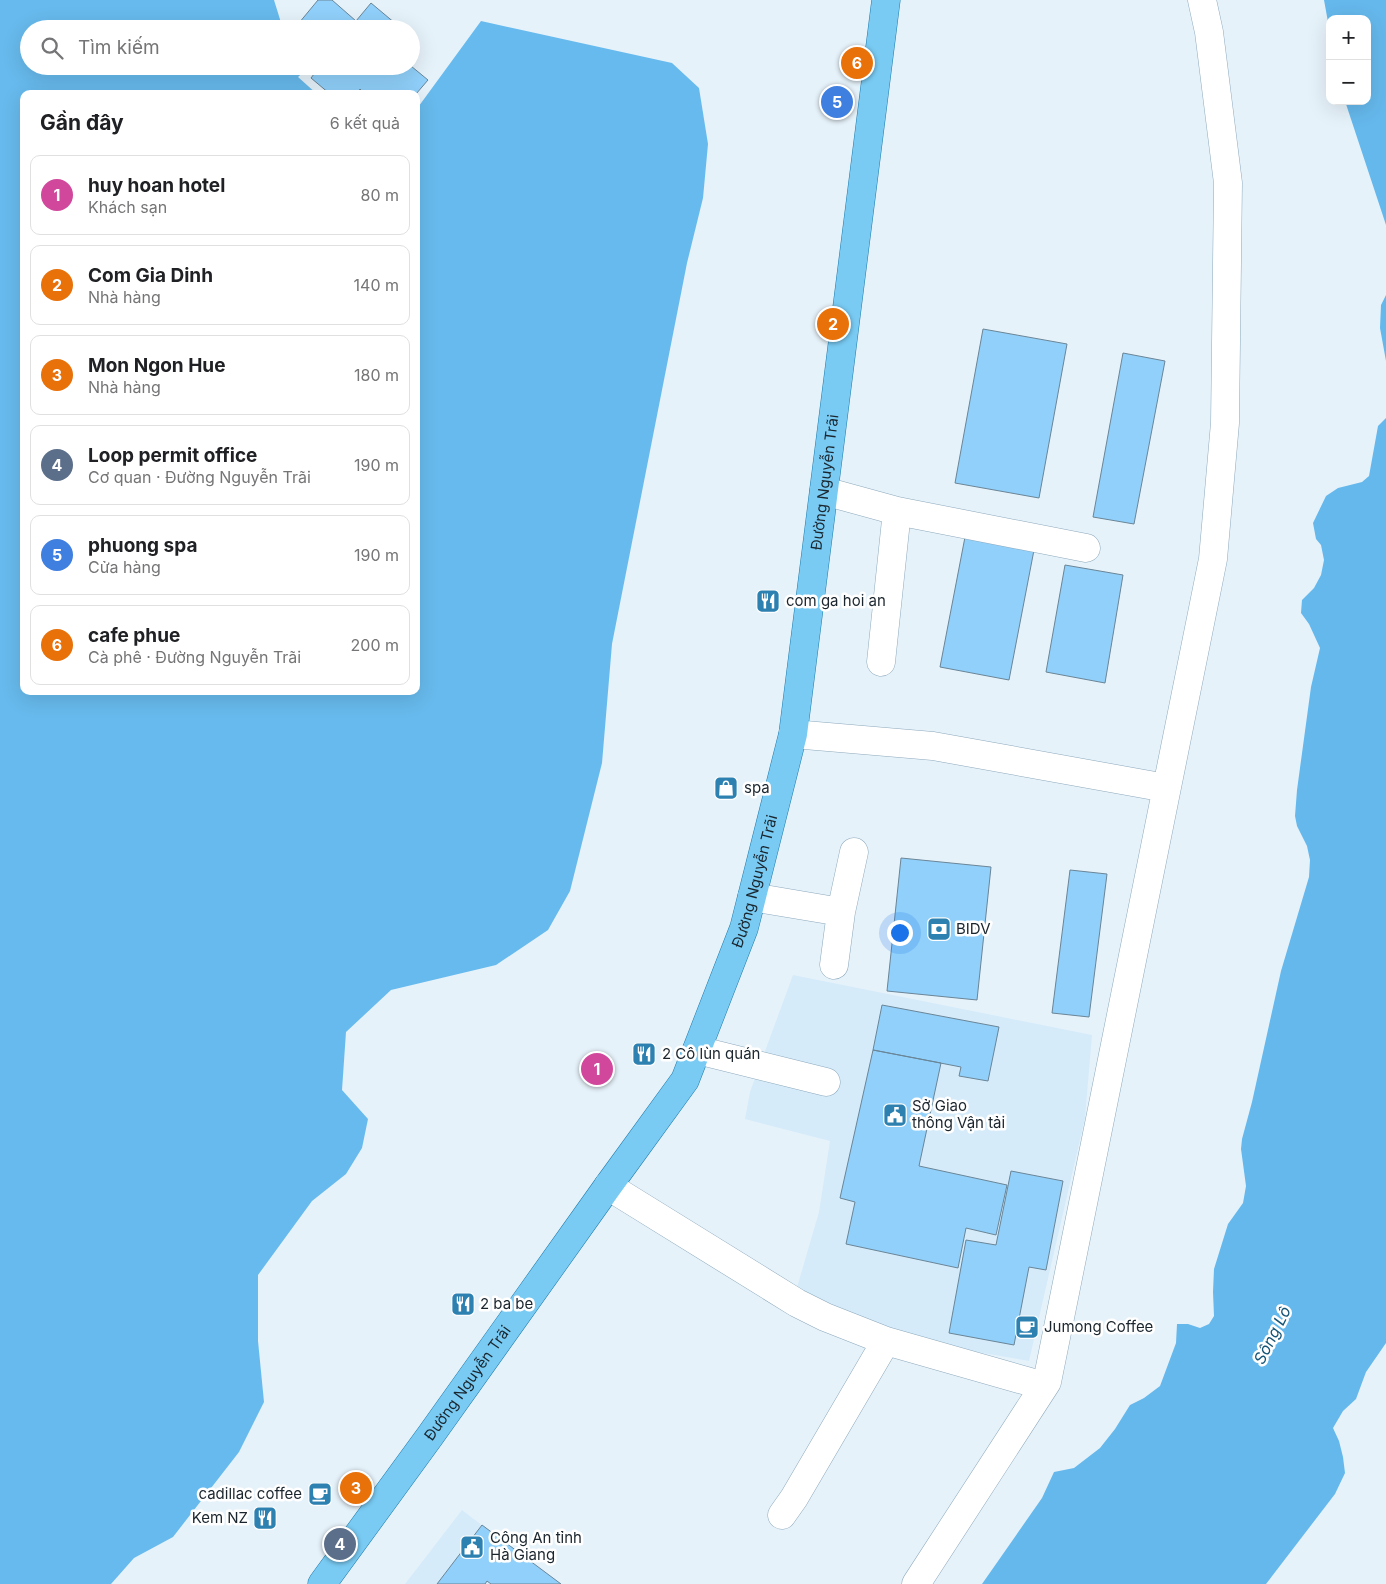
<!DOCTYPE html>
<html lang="vi">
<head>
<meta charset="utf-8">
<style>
	:root { --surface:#fff; --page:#f2f2f2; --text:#202124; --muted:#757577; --line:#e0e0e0; --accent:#2c81b1 }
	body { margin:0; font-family:Inter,sans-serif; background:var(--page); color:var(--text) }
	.controls { position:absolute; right:15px; top:15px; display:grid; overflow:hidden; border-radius:10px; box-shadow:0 5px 20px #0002 }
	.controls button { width:45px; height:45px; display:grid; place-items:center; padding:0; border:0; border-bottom:1px solid var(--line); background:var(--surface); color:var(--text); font:25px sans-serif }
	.you { position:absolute; left:899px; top:932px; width:18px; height:18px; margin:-12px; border:4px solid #fff; border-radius:50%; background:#1a73e8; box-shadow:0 0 0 8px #1a73e833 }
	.badge { display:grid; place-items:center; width:32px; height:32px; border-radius:50%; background:var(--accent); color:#fff; font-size:16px; font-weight:700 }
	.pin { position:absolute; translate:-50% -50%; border:2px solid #fff; box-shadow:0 1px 5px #0006 }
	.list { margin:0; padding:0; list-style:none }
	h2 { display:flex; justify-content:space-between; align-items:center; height:65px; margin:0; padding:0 20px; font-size:21px }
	h2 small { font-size:16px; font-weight:400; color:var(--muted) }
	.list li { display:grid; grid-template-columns:32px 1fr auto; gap:15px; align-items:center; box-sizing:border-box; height:80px; margin:0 10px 10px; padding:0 10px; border:1px solid var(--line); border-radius:10px }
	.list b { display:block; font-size:19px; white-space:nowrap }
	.list p { margin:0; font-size:16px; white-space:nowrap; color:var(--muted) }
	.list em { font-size:16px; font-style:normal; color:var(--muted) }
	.icon { flex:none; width:28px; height:28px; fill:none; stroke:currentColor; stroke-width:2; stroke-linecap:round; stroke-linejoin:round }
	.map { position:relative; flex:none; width:1386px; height:1584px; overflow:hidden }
	.search { position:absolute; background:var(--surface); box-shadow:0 5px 20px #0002; left:20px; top:20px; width:400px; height:55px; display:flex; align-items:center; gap:12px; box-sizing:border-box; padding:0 18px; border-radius:28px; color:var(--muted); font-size:19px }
	.panel { position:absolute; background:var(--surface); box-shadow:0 5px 20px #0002; left:20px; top:90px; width:400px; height:605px; border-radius:10px }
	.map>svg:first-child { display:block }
	.built { fill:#d5ebfa }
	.forest { fill:#67baed }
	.water { fill:#65b8ec }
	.building { fill:#90d0fa; stroke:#6a8597 }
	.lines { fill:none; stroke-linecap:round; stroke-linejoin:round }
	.minor-casing { stroke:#8da9bc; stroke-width:29 }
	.major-casing { stroke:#1e7baa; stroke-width:29 }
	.minor { stroke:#fff; stroke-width:28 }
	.major { stroke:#79cbf4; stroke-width:28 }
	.labels { text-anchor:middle; stroke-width:5; stroke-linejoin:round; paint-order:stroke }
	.street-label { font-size:15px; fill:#1a252d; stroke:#fff }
	.poi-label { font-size:15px; fill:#1a252d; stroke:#fff; text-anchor:start }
	.water-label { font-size:16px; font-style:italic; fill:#155577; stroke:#fff }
</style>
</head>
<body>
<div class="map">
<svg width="1386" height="1584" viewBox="0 0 1386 1584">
	<rect width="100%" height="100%" fill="#e6f2fa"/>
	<path class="built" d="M793,975l299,60 -7,83 -56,243 -52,-9 -90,-21 -91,-40 23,-79 11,-71 -85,-22 5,-27z
		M462,1510l97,74h-154z"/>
	<path class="forest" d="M0,0h274l9,29h-254v37h281l-12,11 19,17h-293v597h392v-581l65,-89 191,42 27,25 9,56 -5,54 -16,65 -75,381 -10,119 -32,128 -22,39 -52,35 -105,25 -45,42 -4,58 26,29 -6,29 -16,26 -34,27 -54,74v66l6,61 -25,50 -66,85 -39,21 -23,26h-111z"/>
	<path class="water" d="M1324,0h62v225l-41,-124h22v-82h-37v14z
		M1386,295v66l-6,-33 1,-23z
		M1386,418v925l-20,29 -10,27 -13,12 -10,17 6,13 4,16 2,16 -10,21 -69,90h-284l60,-86 12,-26 20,-4 26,-20 15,-19 15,-24 14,-7 16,-12 16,-43 1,-19h11l12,4 9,-4 5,-8 -1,-24 1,-23 14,-45 15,-21 3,-17 -5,-37 1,-10 10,-37 29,-131 28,-94 1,-17 -3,-14 -10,-20 -2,-10 2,-26 14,-103 9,-39 -11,-24 -8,-11 1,-13 12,-12 7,-13 3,-15 -3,-15 -5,-6 -3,-16 13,-27 12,-8 24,-6 7,-6 9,-50z"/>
	<path class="building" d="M318,0h14l24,21 15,-18 31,26h-108z
		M320,66h91l17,14 -12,14h-51l-5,-5 -4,5h-26l-19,-16z
		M983,329l84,15 -28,154 -84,-15z
		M1123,353l42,8 -31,163 -41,-7z
		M965,537l69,13 -25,130 -69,-13z
		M1065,565l58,10 -18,108 -59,-11z
		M901,858l90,9 -14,133 -90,-9z
		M1070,870l37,4 -18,143 -37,-4z
		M882,1005l117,22 -11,54 -29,-5 2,-9 -88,-17z
		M873,1050l68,13 -22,103 88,19 -11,50 -30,-7 -8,40 -112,-24 9,-42 -15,-4z
		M1011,1171l52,10 -17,89 -17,-3 -15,78 -65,-12 17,-93 30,5z
		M482,1525l79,59h-70l-4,-3 -2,3h-48z"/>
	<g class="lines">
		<g class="minor-casing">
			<path id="minor" d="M824,491l73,20 189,37
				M881,662l16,-151
				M793,734l140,12 233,42
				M752,897l89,15 13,-60
				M834,965l7,-53
				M697,1050l129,32
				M608,1186l189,117 28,14 61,24 -92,157 -12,17
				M886,1341l158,45
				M916,1584l131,-202 166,-823 12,-136 3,-240 -19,-151 -7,-32"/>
		</g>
		<g class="major-casing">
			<g id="major">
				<path id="s1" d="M322,1584l108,-148 178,-250 77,-106 59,-152 49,-194 93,-734"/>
			</g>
		</g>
		<use href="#minor" class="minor"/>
		<use href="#major" class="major"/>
	</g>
	<defs>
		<g id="restaurant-square" transform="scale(1.25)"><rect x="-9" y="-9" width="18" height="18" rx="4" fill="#2c81b1" stroke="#fff"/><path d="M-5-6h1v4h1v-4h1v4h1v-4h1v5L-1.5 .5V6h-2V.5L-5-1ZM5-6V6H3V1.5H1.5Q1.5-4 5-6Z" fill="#fff"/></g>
		<g id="shop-square" transform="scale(1.25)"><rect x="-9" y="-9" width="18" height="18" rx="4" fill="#2c81b1" stroke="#fff"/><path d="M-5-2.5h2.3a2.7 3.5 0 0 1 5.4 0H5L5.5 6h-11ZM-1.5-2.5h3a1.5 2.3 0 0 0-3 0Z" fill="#fff"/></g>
		<g id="bank-square" transform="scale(1.25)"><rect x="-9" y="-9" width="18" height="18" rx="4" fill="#2c81b1" stroke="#fff"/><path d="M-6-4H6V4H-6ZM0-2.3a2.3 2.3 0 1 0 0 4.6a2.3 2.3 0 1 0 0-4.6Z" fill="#fff"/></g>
		<g id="civic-square" transform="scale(1.25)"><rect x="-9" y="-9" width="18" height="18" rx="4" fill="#2c81b1" stroke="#fff"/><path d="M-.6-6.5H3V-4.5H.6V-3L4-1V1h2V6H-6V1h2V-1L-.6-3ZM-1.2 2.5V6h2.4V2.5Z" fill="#fff"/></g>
		<g id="cafe-square" transform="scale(1.25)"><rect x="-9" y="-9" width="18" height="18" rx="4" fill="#2c81b1" stroke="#fff"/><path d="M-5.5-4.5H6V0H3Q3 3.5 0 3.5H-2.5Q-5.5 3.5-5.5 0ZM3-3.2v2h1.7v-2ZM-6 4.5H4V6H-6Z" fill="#fff"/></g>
	</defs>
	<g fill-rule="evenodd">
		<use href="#restaurant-square" x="768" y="601"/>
		<use href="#shop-square" x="726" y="788"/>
		<use href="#bank-square" x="939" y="929"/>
		<use href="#restaurant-square" x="644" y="1054"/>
		<use href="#civic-square" x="895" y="1115"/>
		<use href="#restaurant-square" x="463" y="1304"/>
		<use href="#cafe-square" x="1027" y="1327"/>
		<use href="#cafe-square" x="320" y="1494"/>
		<use href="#restaurant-square" x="265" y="1518"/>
		<use href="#civic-square" x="472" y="1547"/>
	</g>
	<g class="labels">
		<g class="street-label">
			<text dy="5" stroke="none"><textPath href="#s1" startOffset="1238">Đường Nguyễn Trãi</textPath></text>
			<text dy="5" stroke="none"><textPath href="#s1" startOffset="832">Đường Nguyễn Trãi</textPath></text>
			<text dy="5" stroke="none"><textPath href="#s1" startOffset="248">Đường Nguyễn Trãi</textPath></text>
		</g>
		<g class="poi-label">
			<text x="786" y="606">com ga hoi an</text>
			<text x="744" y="793">spa</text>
			<text x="956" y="934">BIDV</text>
			<text x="662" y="1059">2 Cô lùn quán</text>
			<text x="912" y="1111">Sở Giao<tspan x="912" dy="17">thông Vận tải</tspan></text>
			<text x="480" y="1309">2 ba be</text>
			<text x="1044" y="1332">Jumong Coffee</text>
			<text x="302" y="1499" text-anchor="end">cadillac coffee</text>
			<text x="248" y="1523" text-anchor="end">Kem NZ</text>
			<text x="490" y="1543">Công An tỉnh<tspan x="490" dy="17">Hà Giang</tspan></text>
		</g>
		<g class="water-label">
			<text transform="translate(1272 1335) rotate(-63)" y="6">Sông Lô</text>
		</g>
	</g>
</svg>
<div class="controls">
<button>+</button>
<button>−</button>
</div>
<div class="you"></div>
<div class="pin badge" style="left:597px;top:1069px;background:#d1479c">1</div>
<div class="pin badge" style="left:833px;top:324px;background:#e8710a">2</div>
<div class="pin badge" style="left:356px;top:1488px;background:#e8710a">3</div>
<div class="pin badge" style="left:340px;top:1544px;background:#5c6f8a">4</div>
<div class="pin badge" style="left:837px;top:102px;background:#3f7fe0">5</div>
<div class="pin badge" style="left:857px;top:63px;background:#e8710a">6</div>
<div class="search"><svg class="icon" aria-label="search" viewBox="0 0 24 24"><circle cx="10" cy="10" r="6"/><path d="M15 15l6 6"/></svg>Tìm kiếm</div>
<section class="panel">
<h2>Gần đây<small>6 kết quả</small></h2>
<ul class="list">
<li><span class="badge" style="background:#d1479c">1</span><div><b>huy hoan hotel</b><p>Khách sạn</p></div><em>80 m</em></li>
<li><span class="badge" style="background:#e8710a">2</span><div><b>Com Gia Dinh</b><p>Nhà hàng</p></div><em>140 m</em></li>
<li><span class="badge" style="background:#e8710a">3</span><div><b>Mon Ngon Hue</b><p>Nhà hàng</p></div><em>180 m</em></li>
<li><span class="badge" style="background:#5c6f8a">4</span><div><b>Loop permit office</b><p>Cơ quan · Đường Nguyễn Trãi</p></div><em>190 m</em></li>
<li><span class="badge" style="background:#3f7fe0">5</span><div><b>phuong spa</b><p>Cửa hàng</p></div><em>190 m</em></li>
<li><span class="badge" style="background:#e8710a">6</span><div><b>cafe phue</b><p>Cà phê · Đường Nguyễn Trãi</p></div><em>200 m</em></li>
</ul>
</section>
</div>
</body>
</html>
